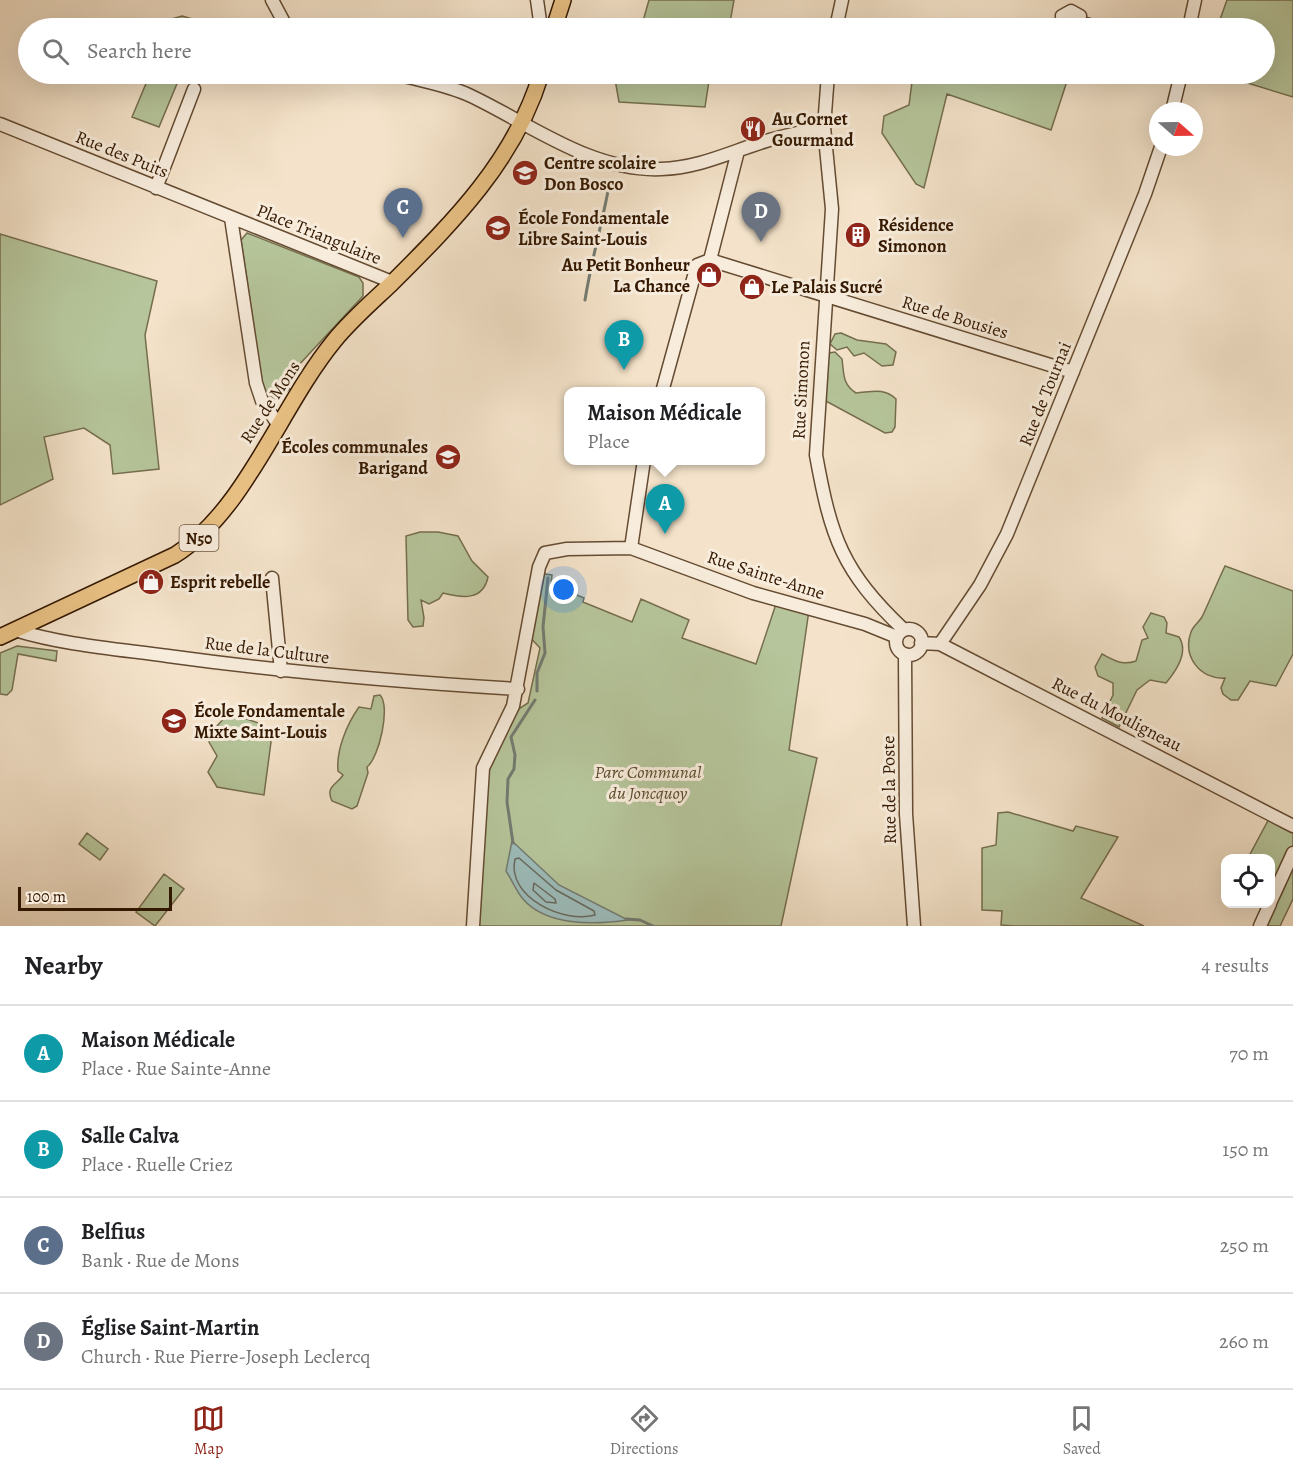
<!DOCTYPE html>
<html lang="en">
<head>
<meta charset="utf-8">
<style>
	:root { --surface:#fff; --page:#f6f6f6; --text:#202124; --muted:#757577; --line:#e0e0e0; --accent:#8f2418 }
	body { margin:0; font-family:Alegreya,serif; background:var(--page); color:var(--text) }
	.controls { position:absolute; right:18px; bottom:18px; display:grid; overflow:hidden; border-radius:12px; box-shadow:0 6px 24px #0002 }
	.controls button { width:54px; height:54px; display:grid; place-items:center; padding:0; border:0; border-bottom:2px solid var(--line); background:var(--surface); color:var(--text); font:30px sans-serif }
	.compass { position:absolute; left:1149px; top:102px; width:54px; height:54px; border-radius:50%; background:var(--surface); box-shadow:0 6px 24px #0002; rotate:110deg }
	.scale { position:absolute; left:18px; bottom:15px; width:154px; box-sizing:border-box; padding-left:6px; border:3px solid #341800; border-top:0; font-size:16px; line-height:21px; white-space:nowrap; color:#341800; -webkit-text-stroke:4px #f8eddd; paint-order:stroke }
	.you { position:absolute; left:564px; top:590px; width:21px; height:21px; margin:-15px; border:4px solid #fff; border-radius:50%; background:#1a73e8; box-shadow:0 0 0 9px #1a73e833 }
	.badge { display:grid; place-items:center; width:39px; height:39px; border-radius:50%; background:var(--accent); color:#fff; font-size:20px; font-weight:700 }
	.pin { position:absolute; translate:-50% -50px; filter:drop-shadow(0 2px 3px #0008) }
	.pin::after { content:''; position:absolute; top:32px; width:21px; height:18px; background:inherit; clip-path:polygon(0 0,100% 0,50% 100%) }
	.popup { position:absolute; left:564px; top:387px; width:201px; height:78px; box-sizing:border-box; display:grid; place-content:center; border-radius:12px; background:var(--surface); filter:drop-shadow(0 2px 4px #0005); font-size:20px; white-space:nowrap; color:var(--muted) }
	.popup b { font-size:22px; color:var(--text) }
	.popup::after { content:''; position:absolute; left:50%; top:100%; margin-left:-12px; border:12px solid transparent; border-top-color:var(--surface) }
	.list { margin:0; padding:0; list-style:none }
	h2 { display:flex; justify-content:space-between; align-items:center; height:78px; margin:0; padding:0 24px; font-size:26px }
	h2 small { font-size:20px; font-weight:400; color:var(--muted) }
	.list li { display:grid; grid-template-columns:39px 1fr auto; gap:18px; align-items:center; box-sizing:border-box; height:96px; padding:0 24px; border-top:2px solid var(--line) }
	.list b { display:block; font-size:22px; white-space:nowrap }
	.list p { margin:0; font-size:20px; white-space:nowrap; color:var(--muted) }
	.list em { font-size:20px; font-style:normal; color:var(--muted) }
	.icon { flex:none; width:33px; height:33px; fill:none; stroke:currentColor; stroke-width:2; stroke-linecap:round; stroke-linejoin:round }
	.map { position:relative; flex:none; width:1293px; height:926px; overflow:hidden }
	.search { position:absolute; background:var(--surface); box-shadow:0 6px 24px #0002; left:18px; right:18px; top:18px; height:66px; display:flex; align-items:center; gap:15px; box-sizing:border-box; padding:0 21px; border-radius:33px; color:var(--muted); font-size:22px }
	.sheet { height:462px; background:var(--surface) }
	nav { display:flex; justify-content:space-around; align-items:center; box-sizing:border-box; height:84px; border-top:2px solid var(--line); background:var(--surface); font-size:16px; color:var(--muted) }
	nav a { display:grid; justify-items:center; gap:3px }
	nav .on { color:var(--accent) }
	.map>svg:first-child { display:block }
	.green { fill:#b6c59b; stroke:#756e4e; stroke-width:1.5 }
	.water { fill:#9dbdbc; stroke:#737b71; stroke-width:1.5 }
	.lines { fill:none; stroke-linecap:round; stroke-linejoin:round }
	.shore { stroke:#686a5e; stroke-width:1.5 }
	.stream { stroke:#737b71; stroke-width:3 }
	.minor-casing { stroke:#644b32; stroke-width:15 }
	.major-casing { stroke:#341800; stroke-width:18 }
	.minor { stroke:#f8eddd; stroke-width:12 }
	.major { stroke:#eac285; stroke-width:15 }
	.labels { text-anchor:middle; stroke-width:6; stroke-linejoin:round; paint-order:stroke }
	.shield { fill:#f8eddd; stroke:#6f5842; stroke-width:1.5 }
	.shield-label { font-size:16px; font-weight:bold; fill:#341800 }
	.poi-label { font-size:18px; font-weight:bold; fill:#341800; stroke:#f8eddd; text-anchor:start }
	.street-label { font-size:18px; fill:#341800; stroke:#f8eddd }
	.park-label { font-size:18px; font-style:italic; fill:#5b4c2e; stroke:#f8eddd }
</style>
</head>
<body>
<div class="map">
<svg width="1293" height="926" viewBox="0 0 1293 926">
	<rect width="100%" height="100%" fill="#f4e3ca"/>
	<filter id="stains"><feTurbulence type="fractalNoise" baseFrequency=".00333" numOctaves="4"/><feColorMatrix values="0 0 0 0 .2 0 0 0 0 .09 0 0 0 0 .02 0 0 0 .5 -.17"/></filter>
	<radialGradient id="worn" r=".72"><stop offset=".6" stop-color="#630" stop-opacity="0"/><stop offset="1" stop-color="#630" stop-opacity=".3"/></radialGradient>
	<path class="green" d="M649,0h85l-5,28 -11,-2 -1,2h-76z
		M1227,0h66v97l-75,-23h46v-46h-47z
		M182,16l34,10 2,2h-50l3,-9z
		M150,74h31l-22,53 -27,-10z
		M614,74h96l-5,33 -86,-5z
		M913,74h151l5,1 -18,55 -104,-36 -23,94 -8,-4 -34,-51 2,-17 25,-11z
		M247,233l112,44 4,6v13l-80,86 7,7 -14,10 -11,-6 -3,-10 -21,-143z
		M0,234l157,47 -12,54 14,134 -46,5 -3,-29 -26,-17 -40,9 9,42 -53,26z
		M841,333l16,7 29,4 10,8 -3,13 -11,1 -18,-13 -10,3 -7,-9 -10,3 -7,-6 5,-10z
		M835,352l7,7c2,14 0,25 14,34 15,-1 28,-6 40,6l-1,28 -3,5 -7,1 -61,-33 5,-47z
		M420,532h18l20,4 14,25 16,16c-5,24 -26,21 -45,16l-4,6 -10,5 -8,-4 3,18 -1,8 -10,1 -5,-7 -2,-84z
		M1225,566l68,25v63l-17,32 -26,-5 -12,19h-7l-8,-6 -2,-6 4,-10c-24,2 -43,-21 -34,-46 2,-6 8,-10 11,-15 8,-17 15,-34 23,-51z
		M538,573l14,2 -1,9 33,14 -1,4 49,20 9,-23 48,21 -7,18 74,26 21,-63 32,9 -20,140 28,8 -36,168h-308l7,-140 29,-71 19,-12 12,-55 -12,-13z
		M1151,613l13,4 3,6 -1,10 13,4c10,15 -2,33 -13,46l-16,-3 -13,10 -18,37 -17,-9 11,-23v-12l-15,-7 -3,-9 7,-13c12,6 20,12 34,7l6,-21 6,-2 -5,-11z
		M17,646l40,5 -1,10 -38,-7 -6,36 -5,5 -7,-1v-41z
		M380,695c11,11 -1,63 -13,72l1,6 -11,33 -5,3 -20,-8c-7,-15 5,-16 11,-26l-5,-4c-2,-21 9,-47 21,-64l12,2 3,-13z
		M226,716l15,1 23,8 7,17 -7,53 -47,-8 -9,-15 9,-16 -8,-14 8,-16z
		M1008,812l65,19 3,-5 42,11 -37,61 63,28h-130l-13,-1 1,-14 -20,-1v-62l14,-3 2,-32z
		M1271,815l22,11v73l-13,27h-20l11,-31 -1,-37h-22z
		M87,833l21,16 -8,11 -21,-16z
		M164,874l20,15 -29,37 -19,-14z"/>
	<path class="water" d="M512,841l47,44 69,35c-34,5 -82,6 -105,-21 -7,-8 -11,-19 -17,-28z"/>
	<g class="lines">
		<path class="shore" d="M519,858l37,32 38,21 1,4c-31,9 -89,-18 -80,-56z
			M534,883l21,16 1,4 -10,-1 -13,-12z"/>
		<path class="stream" d="M585,300c6,-38 16,-72 23,-109
			M537,691v-18l8,-20 -2,-26 5,-49
			M513,843l-6,-41 1,-23 6,-10 1,-14 -4,-18 24,-37
			M626,919l14,1 13,6"/>
		<g class="minor-casing">
			<path id="minor" d="M272,0l15,28
				M537,0l4,28
				M1082,23l18,5
				M836,28l6,-28
				M1064,28l-2,-12 9,-5 9,5 -1,12
				M1189,28l6,-28
				M397,74c24,7 52,11 74,22 59,28 121,76 190,73 38,-1 69,-17 105,-28 19,-6 39,-9 58,-14
				M828,74l-4,53 8,82 -16,246c15,83 26,116 88,175
				M1172,111l9,-37
				M0,124l392,158
				M156,188l38,-99
				M231,218l25,165 6,18 16,23
				M710,260l363,112
				M710,260l28,-109
				M662,392l35,-127 13,-5
				M631,548l13,-88
				M272,578l9,93
				M896 642a13 13 0 1 1 26 0a13 13 0 1 1-26 0Z
				M15,630c49,15 102,19 153,26 116,16 232,26 350,33
				M921,643l19,1 353,182
				M940,644l40,-59 27,-51 138,-340 16,-47
				M905,654l1,160 8,112
				M1270,903l23,-50
				M473,926l10,-158 30,-62 26,-139 6,-14 22,-4 64,-1 122,45 112,31 32,13
				M1260,926l10,-22"/>
		</g>
		<g class="major-casing">
			<path id="major" d="M554,28l9,-28
				M0,637l175,-82c71,-45 105,-148 159,-214 17,-21 38,-39 58,-58 62,-62 123,-123 149,-209"/>
		</g>
		<use href="#minor" class="minor"/>
		<use href="#major" class="major"/>
	</g>
	<defs>
		<g id="restaurant-disc" transform="scale(1.35)"><circle r="9.5" fill="#8f2418" stroke="#f8eddd"/><path d="M-5-6h1v4h1v-4h1v4h1v-4h1v5L-1.5 .5V6h-2V.5L-5-1ZM5-6V6H3V1.5H1.5Q1.5-4 5-6Z" fill="#fff"/></g>
		<g id="school-disc" transform="scale(1.35)"><circle r="9.5" fill="#8f2418" stroke="#f8eddd"/><path d="M0-5L7-2L0 1L-7-2ZM-4 1L0 2.5L4 1V4Q0 6-4 4Z" fill="#fff"/></g>
		<g id="building-disc" transform="scale(1.35)"><circle r="9.5" fill="#8f2418" stroke="#f8eddd"/><path d="M-4-6H4V6H1V3H-1V6H-4ZM-2.5-4.3h1.7v1.8h-1.7ZM.8-4.3h1.7v1.8H.8ZM-2.5-1h1.7V.8h-1.7ZM.8-1h1.7V.8H.8Z" fill="#fff"/></g>
		<g id="shop-disc" transform="scale(1.35)"><circle r="9.5" fill="#8f2418" stroke="#f8eddd"/><path d="M-5-2.5h2.3a2.7 3.5 0 0 1 5.4 0H5L5.5 6h-11ZM-1.5-2.5h3a1.5 2.3 0 0 0-3 0Z" fill="#fff"/></g>
	</defs>
	<g fill-rule="evenodd">
		<use href="#restaurant-disc" x="753" y="129"/>
		<use href="#school-disc" x="525" y="173"/>
		<use href="#school-disc" x="498" y="228"/>
		<use href="#building-disc" x="858" y="235"/>
		<use href="#shop-disc" x="709" y="275"/>
		<use href="#shop-disc" x="752" y="287"/>
		<use href="#school-disc" x="448" y="457"/>
		<use href="#shop-disc" x="151" y="582"/>
		<use href="#school-disc" x="174" y="721"/>
	</g>
	<g class="labels">
		<rect class="shield" x="179.5" y="525" width="39" height="26" rx="4.5"/>
		<g class="shield-label">
			<text x="199" y="544">N50</text>
		</g>
		<g class="poi-label">
			<text x="772" y="125">Au Cornet<tspan x="772" dy="21">Gourmand</tspan></text>
			<text x="544" y="169">Centre scolaire<tspan x="544" dy="21">Don Bosco</tspan></text>
			<text x="518" y="224">École Fondamentale<tspan x="518" dy="21">Libre Saint-Louis</tspan></text>
			<text x="878" y="231">Résidence<tspan x="878" dy="21">Simonon</tspan></text>
			<text x="690" y="271" text-anchor="end">Au Petit Bonheur<tspan x="690" dy="21">La Chance</tspan></text>
			<text x="771" y="293">Le Palais Sucré</text>
			<text x="428" y="453" text-anchor="end">Écoles communales<tspan x="428" dy="21">Barigand</tspan></text>
			<text x="170" y="588">Esprit rebelle</text>
			<text x="194" y="717">École Fondamentale<tspan x="194" dy="21">Mixte Saint-Louis</tspan></text>
		</g>
		<g class="street-label">
			<text transform="translate(122 154) rotate(22)" y="6">Rue des Puits</text>
			<text transform="translate(319 234) rotate(22)" y="6">Place Triangulaire</text>
			<text transform="translate(955 317) rotate(17)" y="6">Rue de Bousies</text>
			<text transform="translate(801 390) rotate(-87)" y="6">Rue Simonon</text>
			<text transform="translate(1045 394) rotate(-68)" y="6">Rue de Tournai</text>
			<text transform="translate(270 402) rotate(-57)" y="6">Rue de Mons</text>
			<text transform="translate(766 575) rotate(18)" y="6">Rue Sainte-Anne</text>
			<text transform="translate(267 650) rotate(7)" y="6">Rue de la Culture</text>
			<text transform="translate(1117 714) rotate(27)" y="6">Rue du Mouligneau</text>
			<text transform="translate(889 790) rotate(-91)" y="6">Rue de la Poste</text>
		</g>
		<g class="park-label">
			<text x="648" y="778">Parc Communal<tspan x="648" dy="21">du Joncquoy</tspan></text>
		</g>
	</g>
	<rect width="100%" height="100%" filter="url(#stains)"/>
	<rect width="100%" height="100%" fill="url(#worn)"/>
</svg>
<div class="controls">
<button><svg class="icon" aria-label="locate" viewBox="0 0 24 24"><circle cx="12" cy="12" r="6"/><path d="M12 2v4M12 18v4M2 12h4M18 12h4"/></svg></button>
</div>
<svg class="compass" viewBox="-18 -18 36 36"><path d="M0-13l5 13h-10z" fill="#e53935"/><path d="M0 13l5-13h-10z" fill="#757577"/></svg>
<div class="scale">100 m</div>
<div class="you"></div>
<div class="pin badge" style="left:665px;top:534px;background:#0f9aa8">A</div>
<div class="popup"><b>Maison Médicale</b>Place</div>
<div class="pin badge" style="left:624px;top:370px;background:#0f9aa8">B</div>
<div class="pin badge" style="left:403px;top:238px;background:#5c6f8a">C</div>
<div class="pin badge" style="left:761px;top:242px;background:#6b7280">D</div>
<div class="search"><svg class="icon" aria-label="search" viewBox="0 0 24 24"><circle cx="10" cy="10" r="6"/><path d="M15 15l6 6"/></svg>Search here</div>
</div>
<section class="sheet">
<h2>Nearby<small>4 results</small></h2>
<ul class="list">
<li><span class="badge" style="background:#0f9aa8">A</span><div><b>Maison Médicale</b><p>Place · Rue Sainte-Anne</p></div><em>70 m</em></li>
<li><span class="badge" style="background:#0f9aa8">B</span><div><b>Salle Calva</b><p>Place · Ruelle Criez</p></div><em>150 m</em></li>
<li><span class="badge" style="background:#5c6f8a">C</span><div><b>Belfius</b><p>Bank · Rue de Mons</p></div><em>250 m</em></li>
<li><span class="badge" style="background:#6b7280">D</span><div><b>Église Saint-Martin</b><p>Church · Rue Pierre-Joseph Leclercq</p></div><em>260 m</em></li>
</ul>
</section>
<nav>
<a class="on"><svg class="icon" aria-label="map" viewBox="0 0 24 24"><path d="M3 6l6-2 6 2 6-2v14l-6 2-6-2-6 2zM9 4v14M15 6v14"/></svg>Map</a>
<a><svg class="icon" aria-label="directions" viewBox="0 0 24 24"><path d="M12 3l9 9-9 9-9-9zM9 14v-3h6M13 9l2 2-2 2"/></svg>Directions</a>
<a><svg class="icon" aria-label="saved" viewBox="0 0 24 24"><path d="M7 4h10v16l-5-4-5 4z"/></svg>Saved</a>
</nav>
</body>
</html>
